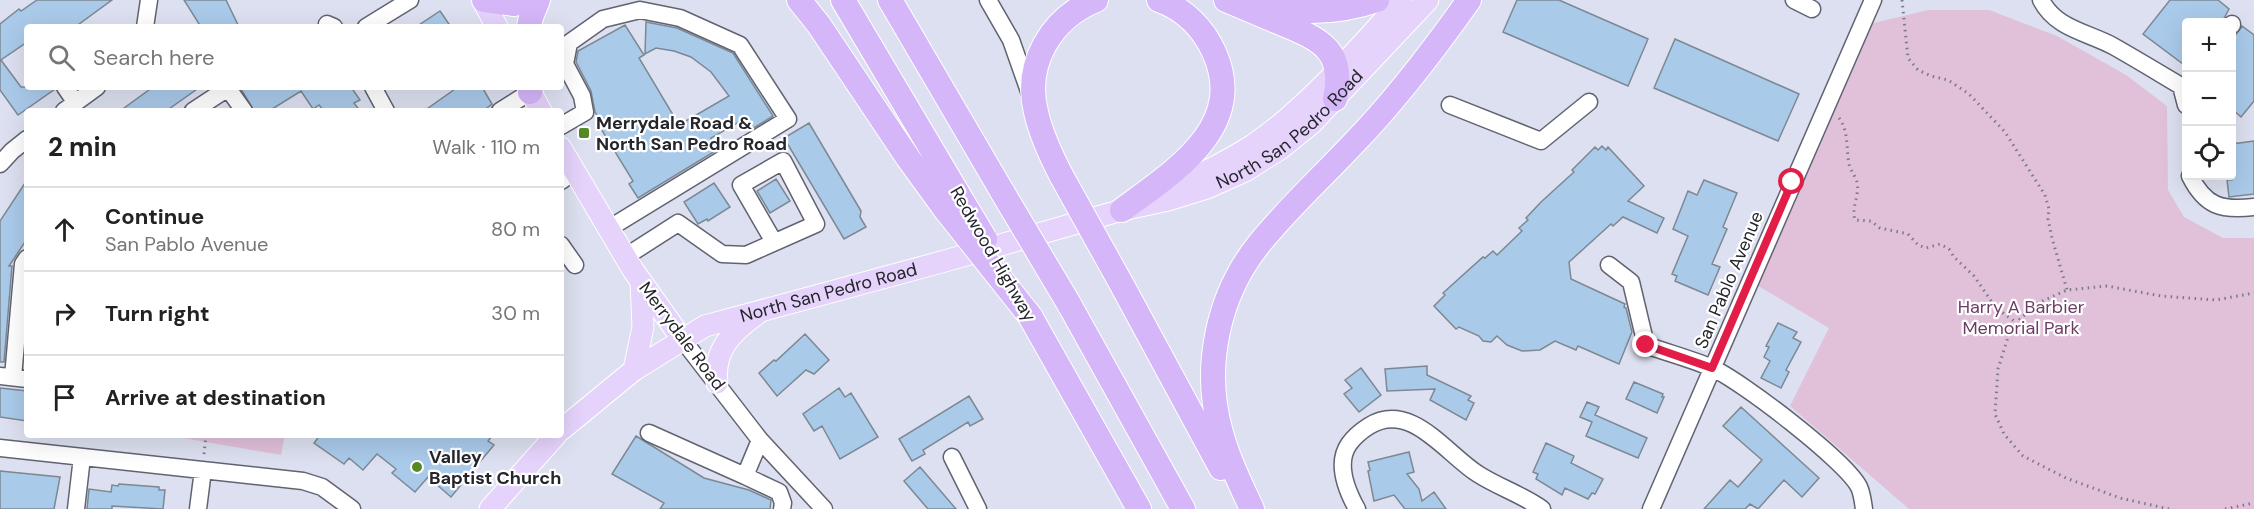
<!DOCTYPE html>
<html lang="en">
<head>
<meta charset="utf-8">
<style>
	:root { --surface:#fff; --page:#f6f6f6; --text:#222; --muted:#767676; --line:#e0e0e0 }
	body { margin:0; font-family:"DM Sans",sans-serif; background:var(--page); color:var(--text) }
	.controls { position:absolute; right:18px; top:18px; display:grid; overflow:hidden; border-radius:6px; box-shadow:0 6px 24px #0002 }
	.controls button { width:54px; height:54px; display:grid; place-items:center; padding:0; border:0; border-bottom:2px solid var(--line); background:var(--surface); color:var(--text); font:30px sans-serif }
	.stop { position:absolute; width:18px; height:18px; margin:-14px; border:4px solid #e11d48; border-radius:50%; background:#fff }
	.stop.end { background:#e11d48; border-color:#fff; box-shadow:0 2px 6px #0008 }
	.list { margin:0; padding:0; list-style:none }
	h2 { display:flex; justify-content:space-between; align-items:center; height:78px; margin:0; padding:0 24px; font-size:26px }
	h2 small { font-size:20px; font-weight:400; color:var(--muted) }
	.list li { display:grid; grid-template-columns:39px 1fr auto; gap:18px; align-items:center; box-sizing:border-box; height:84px; padding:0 24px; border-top:2px solid var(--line) }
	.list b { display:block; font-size:22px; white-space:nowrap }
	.list p { margin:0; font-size:20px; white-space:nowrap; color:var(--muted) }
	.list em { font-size:20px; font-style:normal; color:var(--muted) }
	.icon { flex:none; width:33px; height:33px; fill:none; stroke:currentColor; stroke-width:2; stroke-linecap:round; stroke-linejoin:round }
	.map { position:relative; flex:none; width:2254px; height:509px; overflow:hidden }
	.search { position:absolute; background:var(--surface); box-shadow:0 6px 24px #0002; left:24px; top:24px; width:540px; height:66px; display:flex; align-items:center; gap:15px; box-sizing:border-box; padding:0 21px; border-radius:6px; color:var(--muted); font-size:22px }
	.panel { position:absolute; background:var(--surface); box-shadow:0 6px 24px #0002; left:24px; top:108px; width:540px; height:330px; border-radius:6px }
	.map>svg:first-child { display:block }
	.green { fill:#e1c0da }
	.building { fill:#aacaea; stroke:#7c8893; stroke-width:1.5 }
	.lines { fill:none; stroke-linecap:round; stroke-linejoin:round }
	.minor-casing { stroke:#606370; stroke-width:19 }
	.major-casing { stroke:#fff; stroke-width:23 }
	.highway-casing { stroke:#fff; stroke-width:26 }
	.path { stroke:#797b85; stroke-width:3; stroke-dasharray:1.5 4.5; stroke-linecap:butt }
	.minor { stroke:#fff; stroke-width:16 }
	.major { stroke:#e5d3fb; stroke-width:21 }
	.highway { stroke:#d4b6f9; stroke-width:24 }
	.highway-bridge-casing { stroke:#fff; stroke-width:26; stroke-linecap:butt }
	.highway-bridge { stroke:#d4b6f9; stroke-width:24 }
	.route { stroke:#e11d48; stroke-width:8 }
	.poi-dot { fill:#558a24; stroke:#fff; stroke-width:2 }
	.labels { text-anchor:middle; stroke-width:4.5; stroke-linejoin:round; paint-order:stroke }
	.poi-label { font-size:18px; font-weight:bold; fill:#25262c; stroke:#fff; text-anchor:start }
	.street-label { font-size:18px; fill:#25262c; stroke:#fff }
	.park-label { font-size:18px; fill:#6c3d64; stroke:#fff }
</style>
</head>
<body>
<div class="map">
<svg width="2254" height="509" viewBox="0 0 2254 509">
	<rect width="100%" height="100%" fill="#dde0f0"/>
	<path class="green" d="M1928,10h61l68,26 69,39 41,31 1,84 16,27 39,21h31v271h-345l-119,-103 39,-78 -79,-47 111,-255z
		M166,435h119l-4,20z"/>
	<path class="building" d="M37,0h75l-37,27h-48v15l-26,18 20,27h34v2l-37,26 -18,-25v-66l19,-15 2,2z
		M184,0h42l13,27h-38z
		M1517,0h42l89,39 -20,47 -125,-54z
		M2170,0h48l11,9 -7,13h-35v45l-44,-33z
		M440,11l11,16h-35z
		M646,22l31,6 56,25 40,63 -21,13 -6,-11 -35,20 6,12 -79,48 -9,-14 4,-3 -35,-57 3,-2 -6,-10 -4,-21 -15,-29 2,-11 47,-26 19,30 -5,3 40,67 50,-29 -18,-24 -20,-15 -17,-6 -18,-3 -11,6z
		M2242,26l12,9v66l-13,16 -9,-8v-69z
		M1675,39l124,55 -21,47 -124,-53z
		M153,87h47l-34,24h-46z
		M244,87h107l9,13 -6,3 6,8h-36l-5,-6 -6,4 -12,-18 -32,20h-15l-13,-22z
		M458,87h24l10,17 -9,7h-59z
		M809,123l52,88 -1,6 6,10 -22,12 -60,-101z
		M2254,141v53l-25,3 -2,-17h5v-36z
		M1602,146l4,4 2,-3 36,39 -16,15 36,17 -7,15 -34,-16 -10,9 -2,-2 -42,38 2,17 54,25 -1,3 2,1 6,24 -13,32 -41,-18 -2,4 -21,-9 -15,9 -18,1 -15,-6 -10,-9 -6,6 -8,-1 -4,-5 -20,-9 -3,2 -22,-23 11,-11 -2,-2 40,-36 2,1 8,-7 4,4 25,-24 -3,-3 9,-8 -2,-2 15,-16 33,-30 -2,-2 23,-23 3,3z
		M776,179l14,22 -20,12 -13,-22z
		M27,180v59l-18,27h3l-8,96h-4v-141z
		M1704,180l33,13 -14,34 4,2 -15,35 8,3 -12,28 -33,-14 2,-5 -5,-2 16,-38 -15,-7 15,-38 9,4z
		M714,183l16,24 -22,14 -1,-2 -9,5 -14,-22z
		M1778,323l19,9 -4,6 8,4 -15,28 3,2 -8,16 -20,-10 9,-17 -6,-4 5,-10 -3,-1z
		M805,334l24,26 -15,14 -8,-4 -29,26 -18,-23 15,-13 2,1z
		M1427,366v9l44,21 -3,4 6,3 -8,17 -36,-20 5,-11 -48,2 -2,-22z
		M1361,368l20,27 -22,17 -15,-18 8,-6 -7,-8z
		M1634,382l29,12 -1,3h2l-7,16 -31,-14z
		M0,388l27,3v30l-27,-4z
		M839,388l6,9 6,-4 27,44 -38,22 -18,-33 -8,5 -11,-17z
		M969,396l14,23 -13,7 -2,-4 -45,28 2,4 -13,7 -13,-22z
		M1587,402l12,5 -4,8 52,23 -9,20 -52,-22 6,-14 -12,-5z
		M1741,407l78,71 -17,19 -18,-17 -26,29 -8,-5 -5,5h-41l26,-29 8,7 24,-27 -39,-34z
		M320,435h173l-5,6 6,4 -43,52 -23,-20 -13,15 -23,-19 4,-4 -19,-15 -14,16 -14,-12 -5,6 -30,-21z
		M636,436l68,42 45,12 22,10 -1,9h-110l4,-6 -52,-29z
		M1546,443l28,13 -3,7 32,16 -8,15 -3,-1 -4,6 -23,-11 -3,7 -26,-16 2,-5 -5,-2z
		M1409,452l5,20 -7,2 12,15 3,12 12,-9 12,17h-41l-11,-14 -20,6 -6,-30 2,-1 -2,-8z
		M920,467l36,42h-28l-24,-28z
		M0,471l60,6 -6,32h-54z
		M119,484l40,3v3h6l-2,19 -51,-3v3h-25l2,-20 22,3 1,-7 6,1z"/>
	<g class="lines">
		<g class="minor-casing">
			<path id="minor" d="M988,0l23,40 19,54
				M1794,0l18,9
				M2041,0c15,29 46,32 72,46 23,13 46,27 68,40l5,19
				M327,24l7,3
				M2232,25v-1
				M145,27l4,-27
				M366,27l44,-27
				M65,87l11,16
				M227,87l17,24
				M373,87l13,24
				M1450,105l91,36 48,-39
				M64,111l33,-24
				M193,111l35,-23
				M500,111l30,-19
				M561,126l24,-14 -3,-16 -17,-32 4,-21 34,-24 37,-9 40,8 60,27 48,74 -180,110
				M0,164l12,-13 15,-12
				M2190,176c15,30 31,35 64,31
				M561,181l14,-10
				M561,245l14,20
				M625,257l53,-34 44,31 24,1 70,-31 -33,-63 -42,24 33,57
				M1609,265l22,17 15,63c22,8 45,14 66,23 28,12 134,93 147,119 3,6 4,15 5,22
				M682,339l78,101 64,69
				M0,376l27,3
				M13,377l10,-113 4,-6
				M649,433l96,43
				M760,440l-15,36 34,16 4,11 -1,6
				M0,448l303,33 19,6 30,22
				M952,457l26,52
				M76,509l6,-52
				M198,509l5,-39
				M1357,509c-10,-18 -22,-45 -8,-65 5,-7 12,-13 20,-18 42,-26 77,28 109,48 20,13 45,21 64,35
				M1651,509l222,-509"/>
		</g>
		<g class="major-casing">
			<g id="major">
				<path d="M483,1l14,26"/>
				<path d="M528,87l13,24"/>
				<path d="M561,148l72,122 49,69"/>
				<path d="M1175,186c27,-12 53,-25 78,-41 53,-36 106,-97 149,-145"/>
				<path d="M634,370l9,-43 -2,-45"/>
				<path d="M717,383c-4,-32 14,-51 40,-69"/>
				<path id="s1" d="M561,430l73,-60 71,-44 240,-65 177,-51 46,-10 39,-12 38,-17 35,-22 32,-26 116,-123"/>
				<path d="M490,509l66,-74"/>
			</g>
		</g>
		<g class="highway-casing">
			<path id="highway" d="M484,0l30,4 9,-4
				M799,0l20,25 89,133 37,51
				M843,0l121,204
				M890,0l113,193
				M1226,0c19,8 38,16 57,24 39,16 62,27 52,75
				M1267,7c38,7 73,6 110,-7
				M529,27l2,-10 7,-17
				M530,92l1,-5
				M1062,177c-11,-21 -21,-42 -26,-65 -12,-48 15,-94 60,-112
				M1122,210c51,-38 126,-83 92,-158 -11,-24 -30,-43 -55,-52
				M1122,285l99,183
				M1069,304l114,205
				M1030,316l109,193
				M1252,509c-12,-26 -25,-52 -32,-80 -17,-63 -2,-134 39,-185 28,-35 62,-66 93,-99 44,-45 81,-94 117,-145"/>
		</g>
		<path class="path" d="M1902,0l6,58 10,12 13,6 17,4 21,14 36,38 40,63 4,14 -1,10 4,19 15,52
			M1839,118c10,13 7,31 10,46 2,7 6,12 8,18 3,13 -6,25 -2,38l16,1 9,7 28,6 10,11 8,3 14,-4 9,5 5,8 20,19 22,32 21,15
			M204,454l2,-19
			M2169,509l-49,-11 -54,-20 -43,-22 -19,-22 -9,-20 3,-45 10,-32 12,-18 18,-16 29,-13 40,-4 54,10 55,4 38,-7
			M2225,509l29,-6"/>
		<use href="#minor" class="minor"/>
		<use href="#major" class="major"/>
		<use href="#highway" class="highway"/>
		<g class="highway-bridge-casing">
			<path id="highway-bridge" d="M1062,177l60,108
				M1003,193l66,111
				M964,204l21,35
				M945,209l85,107"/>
		</g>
		<use href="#highway-bridge" class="highway-bridge"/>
	</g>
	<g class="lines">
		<path class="route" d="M1646,345l66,23 80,-186"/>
	</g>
	<g class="poi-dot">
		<rect x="578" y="127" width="12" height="12" rx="3"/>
		<circle cx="417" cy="467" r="6"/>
	</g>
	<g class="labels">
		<g class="poi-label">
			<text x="596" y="129">Merrydale Road &amp;<tspan x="596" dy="21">North San Pedro Road</tspan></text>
			<text x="429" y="463">Valley<tspan x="429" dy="21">Baptist Church</tspan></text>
		</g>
		<g class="street-label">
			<text dy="6" stroke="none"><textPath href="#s1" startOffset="801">North San Pedro Road</textPath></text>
			<text transform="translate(993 254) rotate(60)" y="6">Redwood Highway</text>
			<text transform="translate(1729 280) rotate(-67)" y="6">San Pablo Avenue</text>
			<text dy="6" stroke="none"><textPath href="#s1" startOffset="306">North San Pedro Road</textPath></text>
			<text transform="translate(682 336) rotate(53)" y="6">Merrydale Road</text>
		</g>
		<g class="park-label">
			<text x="2021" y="313">Harry A Barbier<tspan x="2021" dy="21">Memorial Park</tspan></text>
		</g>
	</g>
</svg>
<div class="controls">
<button>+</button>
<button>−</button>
<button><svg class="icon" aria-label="locate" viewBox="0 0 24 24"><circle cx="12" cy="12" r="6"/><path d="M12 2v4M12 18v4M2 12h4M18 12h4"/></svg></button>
</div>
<div class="stop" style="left:1792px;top:182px"></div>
<div class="stop end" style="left:1646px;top:345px"></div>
<div class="search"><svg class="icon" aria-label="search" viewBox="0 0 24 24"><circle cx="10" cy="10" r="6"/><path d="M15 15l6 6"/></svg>Search here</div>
<section class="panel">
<h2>2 min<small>Walk · 110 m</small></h2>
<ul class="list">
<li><svg class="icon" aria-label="ahead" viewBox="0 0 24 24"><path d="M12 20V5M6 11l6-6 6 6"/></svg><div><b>Continue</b><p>San Pablo Avenue</p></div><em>80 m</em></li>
<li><svg class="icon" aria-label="right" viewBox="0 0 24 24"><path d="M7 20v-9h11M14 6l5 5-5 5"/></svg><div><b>Turn right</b></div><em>30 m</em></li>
<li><svg class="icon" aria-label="arrive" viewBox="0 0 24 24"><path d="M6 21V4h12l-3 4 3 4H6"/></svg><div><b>Arrive at destination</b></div></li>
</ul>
</section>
</div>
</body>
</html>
